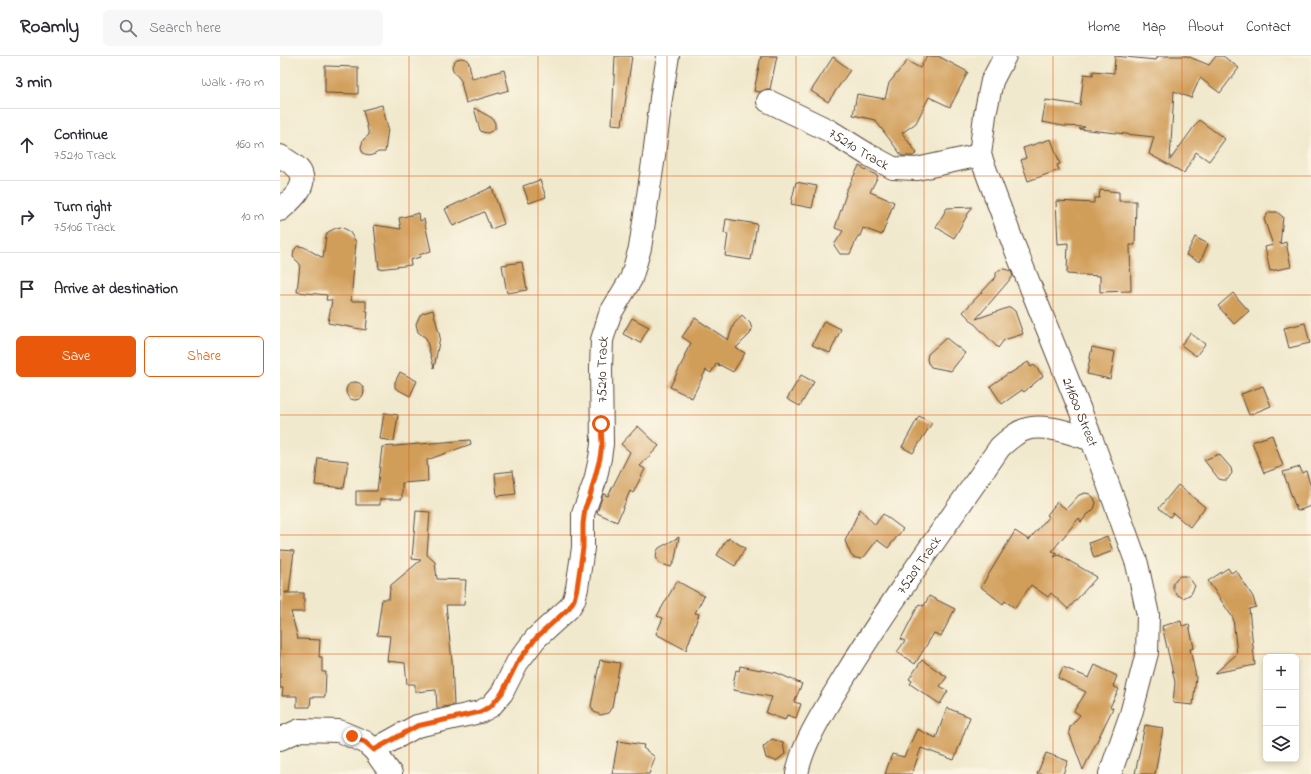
<!DOCTYPE html>
<html lang="en">
<head>
<meta charset="utf-8">
<style>
	:root { --surface:#fff; --page:#f7f7f7; --text:#2b2b33; --muted:#7c7c81; --line:#e1e1e2; --accent:#ea580c }
	body { margin:0; font-family:"Indie Flower",sans-serif; background:var(--page); color:var(--text) }
	.controls { position:absolute; right:12px; bottom:12px; display:grid; overflow:hidden; border-radius:6px; box-shadow:0 2px 6px #0003 }
	.controls button { width:36px; height:36px; display:grid; place-items:center; padding:0; border:0; border-bottom:1px solid var(--line); background:var(--surface); color:var(--text); font:20px sans-serif }
	.stop { position:absolute; width:12px; height:12px; margin:-9px; border:3px solid #ea580c; border-radius:50%; background:#fff }
	.stop.end { background:#ea580c; border-color:#fff; box-shadow:0 1px 4px #0008 }
	.list { margin:0; padding:0; list-style:none }
	h2 { display:flex; justify-content:space-between; align-items:center; height:52px; margin:0; padding:0 16px; font-size:17px }
	h2 small { font-size:13px; font-weight:400; color:var(--muted) }
	.list li { display:grid; grid-template-columns:26px 1fr auto; gap:12px; align-items:center; box-sizing:border-box; height:72px; padding:0 16px; border-top:1px solid var(--line) }
	.list b { display:block; font-size:15px; white-space:nowrap }
	.list p { margin:0; font-size:13px; white-space:nowrap; color:var(--muted) }
	.list em { font-size:13px; font-style:normal; color:var(--muted) }
	.actions { display:flex; gap:8px; padding:12px 16px }
	.actions a { flex:1; padding:9px 0; border:1px solid var(--accent); border-radius:6px; text-align:center; font-size:14px; color:var(--accent) }
	.actions .main { background:var(--accent); color:#fff }
	.icon { flex:none; width:22px; height:22px; fill:none; stroke:currentColor; stroke-width:2; stroke-linecap:round; stroke-linejoin:round }
	.map { position:relative; flex:none; width:1031px; height:718px; overflow:hidden }
	header { display:flex; align-items:center; gap:24px; box-sizing:border-box; height:56px; padding:0 20px; background:var(--surface); border-bottom:1px solid var(--line) }
	header strong { font-size:19px }
	nav { display:flex; gap:22px; margin-inline-start:auto; font-size:14px }
	.search { width:280px; height:36px; background:var(--page); display:flex; align-items:center; gap:10px; box-sizing:border-box; padding:0 14px; border-radius:6px; color:var(--muted); font-size:15px }
	main { display:flex }
	aside { flex:1; background:var(--surface) }
	.map>svg:first-child { display:block }
	.building { fill:#d19e5a }
	.lines { fill:none; stroke-linecap:round; stroke-linejoin:round }
	.minor-casing { stroke:#564738; stroke-width:24 }
	.minor { stroke:#fff; stroke-width:22 }
	.route { stroke:#ea580c; stroke-width:5 }
	.grid { fill:none; stroke:#df570d; stroke-width:1; stroke-opacity:0.55 }
	.labels { text-anchor:middle; stroke-width:3; stroke-linejoin:round; paint-order:stroke }
	.street-label { font-size:14px; fill:#3b2a1e; stroke:#fcf5e5 }
</style>
</head>
<body>
<header>
<strong>Roamly</strong>
<div class="search"><svg class="icon" aria-label="search" viewBox="0 0 24 24"><circle cx="10" cy="10" r="6"/><path d="M15 15l6 6"/></svg>Search here</div>
<nav><a>Home</a><a>Map</a><a>About</a><a>Contact</a></nav>
</header>
<main>
<aside>
<h2>3 min<small>Walk · 170 m</small></h2>
<ul class="list">
<li><svg class="icon" aria-label="ahead" viewBox="0 0 24 24"><path d="M12 20V5M6 11l6-6 6 6"/></svg><div><b>Continue</b><p>75210 Track</p></div><em>160 m</em></li>
<li><svg class="icon" aria-label="right" viewBox="0 0 24 24"><path d="M7 20v-9h11M14 6l5 5-5 5"/></svg><div><b>Turn right</b><p>75106 Track</p></div><em>10 m</em></li>
<li><svg class="icon" aria-label="arrive" viewBox="0 0 24 24"><path d="M6 21V4h12l-3 4 3 4H6"/></svg><div><b>Arrive at destination</b></div></li>
</ul>
<div class="actions"><a class="main">Save</a><a>Share</a></div>
</aside>
<div class="map">
<svg width="1031" height="718" viewBox="0 0 1031 718">
	<rect width="100%" height="100%" fill="#fcf5e5"/>
	<filter id="ink" filterUnits="userSpaceOnUse"><feTurbulence type="fractalNoise" baseFrequency=".025" numOctaves="2"/><feDisplacementMap in="SourceGraphic" scale="8" xChannelSelector="R" yChannelSelector="G"/><feConvolveMatrix kernelMatrix="1 2 1 2 8 2 1 2 1" color-interpolation-filters="sRGB"/></filter>
	<filter id="wash" filterUnits="userSpaceOnUse"><feTurbulence type="fractalNoise" baseFrequency=".012" numOctaves="4" result="noise"/><feDisplacementMap in="SourceGraphic" scale="16" xChannelSelector="R" yChannelSelector="G"/><feGaussianBlur stdDeviation="0.9" result="paint"/><feColorMatrix in="noise" values="0 0 0 0 0 0 0 0 0 0 0 0 0 0 0 0 0 1.4 0 .05"/><feComposite in="paint" operator="in"/></filter>
	<g filter="url(#wash)">
		<rect width="100%" height="100%" fill="#f1e9cd"/>
		<g id="blocks">
			<path class="building" d="M335,0h17l-10,69 -10,-1z
				M481,0h16l-7,33h-3l-7,3 -6,-1z
				M647,0h11l30,16 -18,35 -21,-10 -13,26 -14,10 15,20 -4,3h-11l-27,-36 -22,-5 4,-21 28,5 4,-16 18,-22 13,7z
				M835,0l41,4 2,-4h29l22,9 7,-9h7l16,12 -19,25 -20,-15 -9,20 -17,-7 -4,69 29,-40 26,19 -16,22 -13,-9 -12,21 -35,-19 5,-17 -75,-8 6,-2 -22,-1 -21,-4 4,-22 34,5 4,-31 9,1v-4l21,2z
				M553,1l17,13 -22,32 -17,-11z
				M182,2l4,1 3,4 3,16 32,-9 5,20 -43,13 -5,-21h1l-9,-12 -1,-4 2,-4 3,-3z
				M45,10l33,1v27l-33,-1z
				M102,49l6,23 -3,24h-7l-3,2 -6,2 -6,-3 -2,-6 2,-7 6,-5 -6,-25z
				M194,52l18,10 3,5v6l-7,4 -6,-1 -2,-2z
				M771,83l9,25 -3,1 2,5 -31,11 -7,-21 5,-2 -3,-10z
				M579,110l19,10 -8,16 24,10 -12,33 -19,-7 -3,8h-2l-8,18h-10l-6,-9 9,-14 -8,-3 11,-34 -1,-1z
				M260,124l6,17 -17,6 -6,-17z
				M516,126l21,4 -5,22 -21,-4z
				M212,131l12,37 -13,5 -7,-17 -31,14 -8,-17z
				M820,134l19,2v9h17l-1,44h-5l1,46 -31,1v-16l-33,-2 1,-31 -10,1 -2,-43 38,2v-5h5z
				M692,151l-18,31 -18,-11 11,-19z
				M989,156h8l6,5 -3,27 6,-2 5,25 -21,4 -5,-24 8,-2 -9,-26z
				M139,157l1,8 4,-2 7,32 -12,4 1,2 -10,3 1,5 -32,4 -5,-44 27,4 -2,-11z
				M446,163l31,5 -6,36 -26,-4 3,-22 -4,-1z
				M61,171l8,4 7,11 -5,59h15v10h2l-2,19 -38,-7 4,-23h-6l1,-5 -30,-3 3,-28 -7,-7 1,-7 4,-4 6,1 19,11 3,-22 2,-4 8,-4z
				M915,181l13,7 -8,18 -14,-7z
				M242,206l5,28 -20,3 -5,-28z
				M724,213l7,2 2,5 -37,43 34,-12 5,4 8,23 -19,6 -6,8 -35,-36 33,-35v-4l3,-3z
				M953,237l16,18 -15,13 -16,-18z
				M153,254l7,27 -6,31 -8,-30 -8,-6 -2,-8 4,-9 3,-2z
				M462,259l8,8 2,6 -2,5 -14,14 9,5 -12,19 -13,-7 -2,2 1,-3 -2,-1 -6,10 -5,-3 -14,28 -22,-11 15,-30 -1,-1 7,-13 -9,-6 13,-19 33,22 6,-16z
				M352,262l17,9 -9,16 -17,-9z
				M544,265l17,8 -11,24 -18,-8z
				M1025,267l5,20 -21,5 -5,-20z
				M910,277l15,11 -9,12 -15,-11z
				M666,282l19,15 -14,18 -20,-4 -3,-4 -1,-4 1,-5z
				M812,291l23,5 -5,27 -23,-5z
				M748,306l3,5 3,-2 9,11 -19,16 -2,-2 -20,14 -12,-18 19,-13v1z
				M120,316l17,9 -7,15 -15,-8v-6z
				M521,319l13,7 -14,24 -13,-7z
				M66 335a9 9 0 1 1 18 0a9 9 0 1 1-18 0Z
				M983,330l8,20 -22,9 -8,-21z
				M104,357l14,2 -4,26 -14,-2z
				M639,360l13,7 -19,30 -11,-6z
				M358,370l21,20 -19,20 5,3 -12,24 -3,-2 -13,31 -20,-9 6,-19 5,2 22,-44 -9,-8z
				M992,379l11,31 -19,7 -12,-31z
				M190,384l1,4 -44,16 1,21 -26,2v16h-22v6h-24v-14h21l5,-44z
				M939,398l12,14 1,5 -5,7h-4l-4,-1 -15,-19z
				M38,402l30,3 -4,27 -29,-3z
				M1020,411l2,6 4,-2 5,16v19l-14,5 -14,-39z
				M233,415l3,23 -19,2 -2,-23z
				M898,429l27,22 -15,20 -17,-14 -3,4 -11,-9z
				M805,437l5,1 4,4 2,5 -2,6 -4,4 -2,1 -7,8 -2,-4 -27,33 5,2 -3,4 5,-2 38,22 -29,32 -17,-16 -3,4 -17,-12 -16,23 -10,-7 -2,3 -22,-17 34,-56 14,9 20,-24 -2,-1 10,-13 9,7 13,-14z
				M580,453l15,16 8,-11 20,15 -15,19 -11,-8 -12,16 -5,3 -7,-2 -2,-2 -6,-14z
				M136,455l14,1 -3,43 8,7 2,17 29,1 -2,25h-18l6,56 2,44 -11,2 -6,1 -1,-18 -21,2v-8h-8l-2,-21 -18,-2 3,-25 -13,-1 5,-36h7l1,-11 1,-3 30,-25 -9,-1z
				M827,480l6,15 -19,7 -5,-15z
				M399,481l-4,22 -4,8 -12,-4 -3,-6 1,-6 2,-3z
				M449,482l16,10 -10,18 -18,-11 10,-16 1,1z
				M0,494l14,1 -5,41h-4v1h19v19h-13l7,27 22,1 -1,17h3v15h4l-1,25h-14l-1,10h-13v-11h-15l1,-8h-3z
				M948,512l3,5 5,-3 17,27 3,10 -7,2 6,56 -40,8 22,-19 -4,-36 -25,-37z
				M900,520h6l4,3 5,7 -4,8 -8,4 -7,-4 -3,-5v-5l3,-5z
				M397,525l27,15 -9,17 4,1 -13,36 -30,-16 7,-16 -6,-2z
				M649,540l26,13 -14,27 -7,-3 -19,31 -18,-12 8,-11 -4,-2 18,-35 5,2z
				M901,565l1,5 7,-2 5,24 -4,1 6,28 -3,28 -20,-2 2,-21 -13,-56z
				M320,604l20,3 -8,44 -4,6 -7,2 -7,-3 -3,-6z
				M642,604l25,17 -7,9 8,5 -8,13 -30,-20 2,-3 -3,-2z
				M815,609l22,11 -4,10 6,3 -9,18 3,1 -30,62 -14,-38 1,-5 10,-12 -6,-4 12,-19 -28,-14 5,-11 26,11z
				M460,610l37,7 25,11 -8,18 7,2 -5,14 -9,-3 -2,5 -19,-7 6,-16 -39,-7 1,-4 -1,-1 3,-15 3,1z
				M667,652l23,9 -16,43 -33,-12 -9,26h-27l7,-20 12,3 13,-28 19,9z
				M865,669l18,3 -8,46h-20z
				M492,683l11,4 2,11 -9,7 -10,-3 -3,-11z
				M338,685l26,4 -1,3 12,9 -6,17h-37z
				M766,697l22,8 -5,13h-26z"/>
		</g>
	</g>
	<g filter="url(#ink)">
		<use href="#blocks" fill-opacity="0" stroke="#564738" stroke-width="1"/>
		<g class="lines">
			<g class="minor-casing">
				<g id="minor">
					<path id="s1" d="M725,0l-13,25 -7,34 -5,40 33,88 79,197 45,124 11,51 -1,38 -16,61 -21,60"/>
					<path id="s2" d="M488,45l62,30 37,23 26,14 24,1 63,-14"/>
					<path d="M0,100c6,4 16,9 20,15 9,16 -10,30 -20,39"/>
					<path d="M0,683l20,-9 39,1 26,11 9,8 17,24"/>
					<path id="s3" d="M94,694l43,-24 63,-14 11,-6 11,-13 15,-30 19,-25 33,-30 5,-8 3,-12 6,-40v-34l12,-33 5,-23 2,-14 -1,-76 1,-28 8,-26 21,-35 9,-31 14,-92 7,-58 7,-42"/>
					<path id="s4" d="M517,718c5,-31 30,-68 46,-95 49,-80 104,-155 157,-232 9,-8 19,-17 31,-19 19,-3 43,6 61,12"/>
				</g>
			</g>
			<use href="#minor" class="minor"/>
		</g>
	</g>
	<g class="lines" filter="url(#ink)">
		<path class="route" d="M72,680l13,6 9,8 43,-24 63,-14 11,-6 11,-13 15,-30 19,-25 33,-30 5,-8 3,-12 6,-40v-24l2,-16 5,-12 10,-38 2,-14 -1,-20"/>
	</g>
	<path class="grid" d="M129,0v718M258,0v718M387,0v718M516,0v718M644,0v718M773,0v718M902,0v718M0,120h1031M0,239h1031M0,359h1031M0,479h1031M0,598h1031"/>
	<g class="labels">
		<g class="street-label">
			<text dy="5" stroke="none"><textPath href="#s2" startOffset="103">75210 Track</textPath></text>
			<text dy="5" stroke="none"><textPath href="#s3" startOffset="497">75210 Track</textPath></text>
			<text dy="5" stroke="none"><textPath href="#s1" startOffset="379">211600 Street</textPath></text>
			<text dy="5" stroke="none"><textPath href="#s4" startOffset="243">75209 Track</textPath></text>
		</g>
	</g>
</svg>
<div class="controls">
<button>+</button>
<button>−</button>
<button><svg class="icon" aria-label="layers" viewBox="0 0 24 24"><path d="M12 4l9 5-9 5-9-5zM3 14l9 5 9-5"/></svg></button>
</div>
<div class="stop" style="left:321px;top:368px"></div>
<div class="stop end" style="left:72px;top:680px"></div>
</div>
</main>
</body>
</html>
